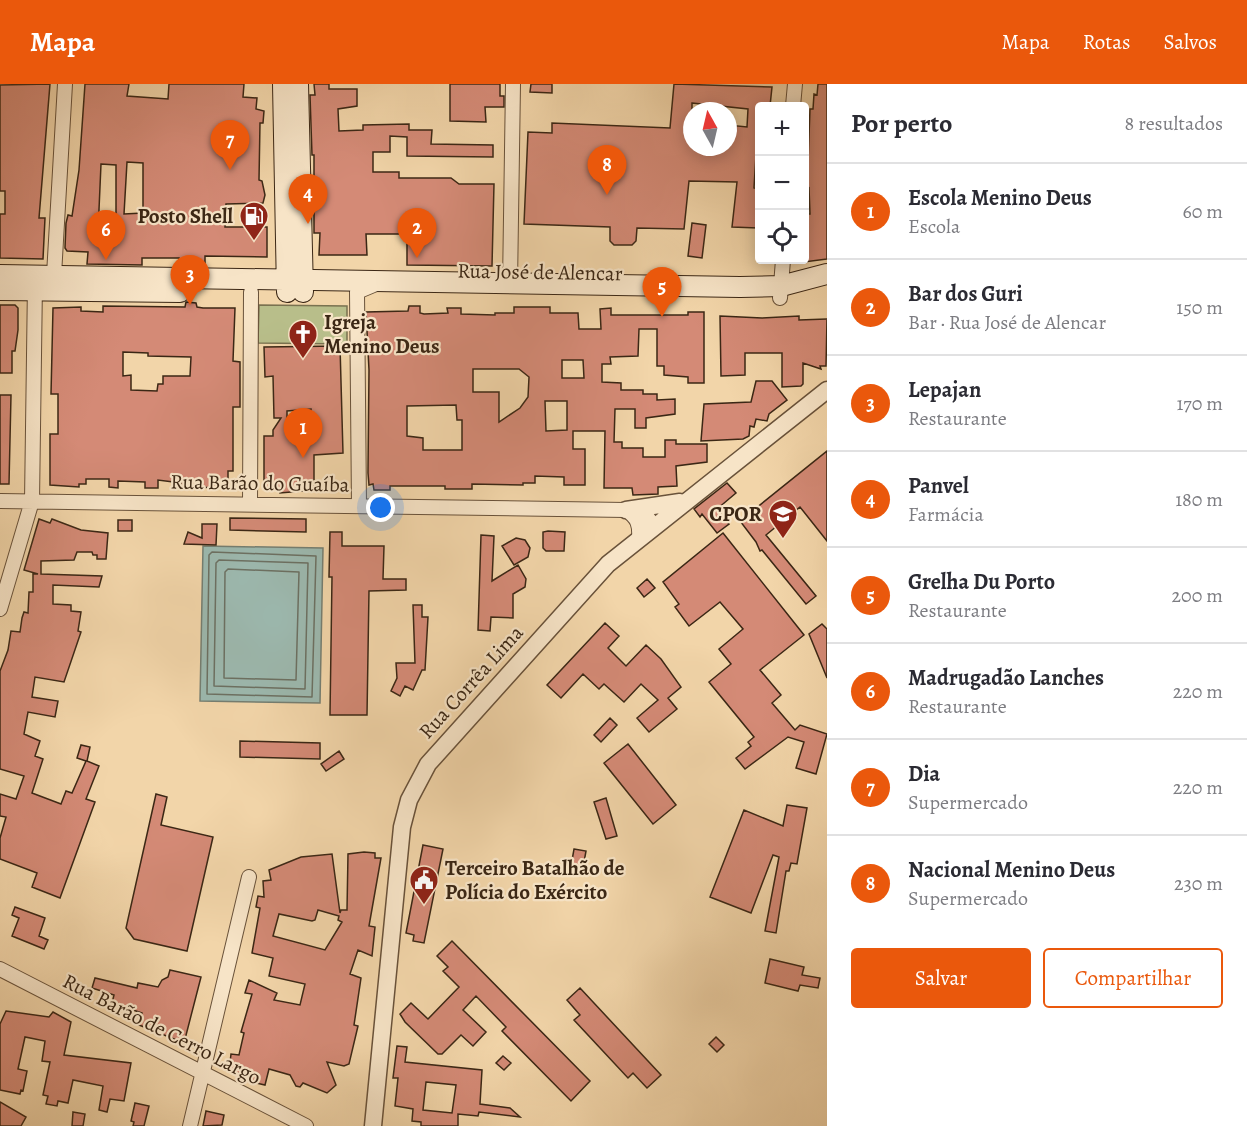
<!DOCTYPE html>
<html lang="pt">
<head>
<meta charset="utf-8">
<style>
	:root { --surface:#fff; --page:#f7f7f7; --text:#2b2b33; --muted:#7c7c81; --line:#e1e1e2; --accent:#ea580c }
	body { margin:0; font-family:Alegreya,serif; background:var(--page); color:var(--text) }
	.controls { position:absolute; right:18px; top:18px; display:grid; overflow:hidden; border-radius:6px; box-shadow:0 3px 15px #0003 }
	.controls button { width:54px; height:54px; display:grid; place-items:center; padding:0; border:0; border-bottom:2px solid var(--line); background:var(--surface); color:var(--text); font:30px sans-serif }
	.compass { position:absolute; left:683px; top:18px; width:54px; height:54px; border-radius:50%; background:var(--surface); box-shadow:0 3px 15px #0003; rotate:352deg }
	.you { position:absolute; left:381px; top:424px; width:21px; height:21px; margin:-15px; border:4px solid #fff; border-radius:50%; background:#1a73e8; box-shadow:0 0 0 9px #1a73e833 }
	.badge { display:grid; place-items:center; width:39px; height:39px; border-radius:50%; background:var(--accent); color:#fff; font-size:20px; font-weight:700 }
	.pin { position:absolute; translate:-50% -50px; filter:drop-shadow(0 2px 3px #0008) }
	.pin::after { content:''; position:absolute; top:32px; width:21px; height:18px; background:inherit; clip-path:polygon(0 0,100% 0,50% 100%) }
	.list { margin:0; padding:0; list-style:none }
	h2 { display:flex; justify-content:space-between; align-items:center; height:78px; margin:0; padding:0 24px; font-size:26px }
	h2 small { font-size:20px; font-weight:400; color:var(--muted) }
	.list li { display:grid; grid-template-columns:39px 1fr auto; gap:18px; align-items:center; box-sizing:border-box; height:96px; padding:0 24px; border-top:2px solid var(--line) }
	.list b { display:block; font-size:22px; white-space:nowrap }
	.list p { margin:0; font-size:20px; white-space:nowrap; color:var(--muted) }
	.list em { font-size:20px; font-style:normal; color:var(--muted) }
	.actions { display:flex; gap:12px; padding:18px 24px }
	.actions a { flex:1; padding:14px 0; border:2px solid var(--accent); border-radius:6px; text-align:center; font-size:21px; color:var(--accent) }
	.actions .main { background:var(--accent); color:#fff }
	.icon { flex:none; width:33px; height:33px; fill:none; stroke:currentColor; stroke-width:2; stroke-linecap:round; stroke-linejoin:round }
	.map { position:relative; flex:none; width:827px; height:1042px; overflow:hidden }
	header { display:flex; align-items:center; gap:36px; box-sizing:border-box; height:84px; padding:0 30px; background:var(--accent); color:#fff }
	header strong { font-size:28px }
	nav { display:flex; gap:33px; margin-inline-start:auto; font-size:21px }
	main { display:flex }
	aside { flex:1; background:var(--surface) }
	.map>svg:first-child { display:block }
	.green { fill:#b8be8a; stroke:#7a7250; stroke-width:1.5 }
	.water { fill:#9cb8ae; stroke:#757e71; stroke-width:1.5 }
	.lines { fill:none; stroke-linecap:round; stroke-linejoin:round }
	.shore { stroke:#6c7062; stroke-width:1.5 }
	.building { fill:#d48a76; stroke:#3b2715; stroke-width:1.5; fill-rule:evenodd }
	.minor-casing { stroke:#69523a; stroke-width:16 }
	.tertiary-casing { stroke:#69523a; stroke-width:19 }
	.secondary-casing { stroke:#3b2715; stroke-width:22 }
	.minor { stroke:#f7e4c7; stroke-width:14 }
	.tertiary { stroke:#f7e4c7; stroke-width:16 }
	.secondary { stroke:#f7e4c7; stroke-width:20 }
	.labels { text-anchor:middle; stroke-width:4.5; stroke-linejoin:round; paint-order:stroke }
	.poi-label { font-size:21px; font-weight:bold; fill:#3b2715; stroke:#f7e4c7; text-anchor:end }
	.street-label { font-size:21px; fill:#3b2715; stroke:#f7e4c7 }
</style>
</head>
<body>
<header>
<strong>Mapa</strong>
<nav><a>Mapa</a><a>Rotas</a><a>Salvos</a></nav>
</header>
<main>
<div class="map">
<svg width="827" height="1042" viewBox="0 0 827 1042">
	<rect width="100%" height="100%" fill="#f2d5a9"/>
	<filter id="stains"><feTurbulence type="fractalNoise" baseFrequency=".00333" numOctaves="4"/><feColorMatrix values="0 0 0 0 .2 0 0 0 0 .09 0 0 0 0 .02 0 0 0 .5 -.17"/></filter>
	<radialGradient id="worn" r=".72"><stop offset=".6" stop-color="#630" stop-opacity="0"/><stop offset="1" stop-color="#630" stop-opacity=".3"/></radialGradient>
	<path class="green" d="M259,221l88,1v38l-89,-1z"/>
	<path class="water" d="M203,462l120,2 -3,155 -120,-2z"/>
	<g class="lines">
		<path class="shore" d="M212,468l104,4 -4,141 -105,-3 2,-139z
			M219,476l89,3 -3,126 -91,-3 2,-123z
			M228,485l71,3 -3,108 -72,-2 1,-106z"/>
	</g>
	<path class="building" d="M50,0l-11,134h6l-2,41 -43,-1v-44h5v-23h-5v-106z
		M85,0h44l-2,12 41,3 1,-15h75l-1,13 14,1 -1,11 8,2 -1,12h-3l-1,57 3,1 3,14 -2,8 -37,1 -1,23h42v30l-62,-1v10h-26v-8h-37v7l-55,-1 1,-12 -21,-1 -2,-3 1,-25 2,-8 4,1 7,-46zM127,78l16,1v50l-19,1zM101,80l15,1v69l-18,-2z
		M314,0h15v5h28v17l-19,3 1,22 24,-1v-5l46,-1v6h23l-1,14 62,1v12l-86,-1v-19l-17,-1v16h-17v20h26v6h52l8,6h35l-2,82 -85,-1v-31h-41l1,21h-48l1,-22h-6v-78h-2l-2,-60h5z
		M450,0h50v12h4v11h-19l1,15 -36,-1z
		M531,0h21v9l-22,-1z
		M674,0l98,3 -2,19h-11l-5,82 5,1v3l-1,36 -26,-1 5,-45 -48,-1 -5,48 -47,-1 -1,13 -4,4h-18l-4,-4v-14l-86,-3 4,-92 24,1v-10l118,5zM692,19l56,6 -1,18 -19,-2v22h-36z
		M818,0h9v175l-23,3v-38l2,-10h4l-1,-26 -2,1 3,-80h3l1,-15 3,1z
		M692,139l14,2 -4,33 -14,-2z
		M186,218l10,1 1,4 6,1h32l-2,53 7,1v45h-7v64h-5v16l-47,1v-5l-23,-3v8h-13v-6l-27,-1v7l-9,-1v-8h-23v5h-7v3l-29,-2v-51h8v-40h-7l2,-86 28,-1v4l22,1v-6l82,1zM123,268l25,1v3l43,1 -1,19h-27v8h-5l-1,7 -26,-1v-15l-8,1z
		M0,221h15l3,3v22l-3,21h-3v22h-12z
		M409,222h11v7l4,1 24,-1 -1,-5h14v6l34,1v-2h19v-6h36v6h28l1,16h22l-1,-20 11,-1v7h77v-3h16v71h-16v-6l-24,-2v-9h-7v-37h-18l-1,27 -28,1 1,7h-9v18l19,1v7h22v4h14v6l18,-1v15l-29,4v10h-11v-19h-20l-1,33h8v6h21v9h22v-17h11v4h31v18l-31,4 1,20 -19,1v7l-25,1 -1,-7h-28l1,-57h-32v18h12v36h-21v-8l-29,-1v7h-12v2l-51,-1v5h-27v-3h-55v4h-16l-1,-6 -4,1 -1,-12 1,-103 -3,-58 42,-1zM562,276h21l1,18h-22zM473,285h46l10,8 -1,20 -8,11 -21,14v-30h-26zM545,317h22v29l-21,1zM456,321l1,15h5v30h-39v-12l-16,-2v-30z
		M720,232l42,2 37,-2v4l28,-1 -1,47h-6l1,3 -18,-6v21l-2,2 -19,1v-34h-37v22l-24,1z
		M340,262l3,107 -29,2v35l-34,3v-3h-16v-54h9v-6l8,-12h-7l-1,-42 -8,1 -1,-30zM311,325v19h-24v-17z
		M756,297h16l15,19 -18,14 -2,7 -11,-2 -2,8 -4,-1 -1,10 -6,3 -42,2 3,-37 47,-2z
		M0,311h11l-2,89h-9z
		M827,367v90l-27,-34 -34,28 50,61 -10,8 -44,-54 -2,1 -4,-9 -16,-21z
		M727,399l9,10 -19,16 12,15 -12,9 -15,-19 -2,3 -6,-8z
		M230,434l76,1v13l-76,-2z
		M39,435l11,4 2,-4 29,11 27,3 -2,26h-9v-4h-4l-1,-3h-15l-3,8 -33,1v13l61,2 -3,11 -46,-2v19l18,1v6l10,1 -3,19 3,1 -17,50 -29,-5 -3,20 26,4 -3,16 -27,-5 -4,22 16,7 -5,15 8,3 -11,34 29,11 5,-13 6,2 14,-32 -9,-3 4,-13 9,2 -3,14 12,5 -13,33 9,3 -35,96 -28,-11 5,-14 -37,-14v-21l6,-21 -6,-1v-22l16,5 8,-23 -24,-7v-98l8,-21 3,-19 9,1 2,-14 2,-6 4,1 1,-21h4v-18h5l-14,-4z
		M118,436h14v11h-14z
		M202,440h15l-1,21 -32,-1 4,-12 14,6z
		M548,447l17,1 -1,19h-18l-3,-3v-16z
		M330,448h12v14h42l-1,33h23v11l-37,1 -2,124h-37l2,-138h-3z
		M723,449l81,102 -44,35 21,25 -9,8 23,27 5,-5 27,9 -11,40 -20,-6 8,-26 -16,-5 -43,32 -9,-11 15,-12 -3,-4 6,-5 -45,-55 22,-18 -12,-15 24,-20 -23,-27 -31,24 -14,-19 4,-3 -16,-22z
		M481,451l13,1 -2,45 26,-16 8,14 -1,8 -12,7v24l-22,-1 -1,14 -12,-1z
		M516,454l9,2 5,8 -2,9 -14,8 -12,-19z
		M647,495l8,9 -11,9 -7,-9z
		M413,521h9v12h6l-3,53h-3l-9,20 -8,-4 -5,10 -9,-5 6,-13 -1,-15h19z
		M605,539l14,13 -11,12 18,18 20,-21 15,14 20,28 -13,11 9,11 -28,23 -12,-14 21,-18 -17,-16 -17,18 -20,-18 -5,5 -16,-15 -22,24 -14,-13z
		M822,540l5,5v49l-18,-44z
		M610,634l7,7 -16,17 -7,-7z
		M240,657l80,2v16l-80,-2z
		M628,660l48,61 -23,19 -49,-61z
		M339,667l5,8 -18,12 -5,-7z
		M156,710l11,3 -6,28 52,12 -26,114 -53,-12 -8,-11z
		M606,714l11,38 -11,3 -12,-37z
		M787,721l20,3 -10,56 -6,-1 -2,8h-3l-10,62 -11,-2 14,-74 -6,-2 -22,58 -41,-16 34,-87 39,16z
		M423,761l20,4 -19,94 -11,-2 1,-6 -8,-2z
		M574,765l12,2 -3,17 -12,-2z
		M364,768l11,1v5h6l-12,68 6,1 -3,29 -14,-6 -8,24 11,4 -7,47 4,1 -9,38 -5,2 -17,-4 9,23 -9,8 -24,-10 -3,4 -4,-1 -6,-11 -21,-6 -4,16 -17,-4 1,-5 -20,-5 2,-17 8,1 5,-22 -3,-1 11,-38 -7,-1 4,-13 28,13 -3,7 26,5 5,-21 -36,-8 4,-18 -21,-5 8,-45 -4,-1 2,-11 6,1 -1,-16 8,-1 -2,-10 32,-13 31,-3 8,59 1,-3h6l1,-56zM318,826l21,6 -1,4 4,2 -17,28 -52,-14 6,-22 33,7 3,-1z
		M15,823l30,11 -6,18 9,4 -4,9 -32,-13 7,-18 -7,-3z
		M452,857l138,140 -19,20 -69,-70 4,-4 -30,-31 -13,14 23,22 -13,14 -12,-11 -19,19h-4l-33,-32 -5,-8 11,-11 17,16 31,-32 -16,-16 5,-4 -11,-11z
		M770,875l34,8 -2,8 18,3 -2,10 -18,-3 -2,6 -33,-8z
		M170,886l31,7 -17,66 -45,-18 3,-12 -30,-10 2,-8 -22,-7 3,-10 42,10 1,-5 20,4 4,-7 6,-3z
		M580,904l81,87 -14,13 -14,-15 -5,5 -54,-58 6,-5 -13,-15z
		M6,927l43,6 4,-5 18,10 -7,33 67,8 -7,38 -14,-2 -3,13 -8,-2 4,-24 -30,-6 -5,23 -10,-2 -1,5 -11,-2 2,-8 -5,-1 7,-33 -8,-1 3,-20 -20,-4 -7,32 9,2 -4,20 -2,-1 -1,4 -20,-4v-66z
		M716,953l8,8 -7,7 -8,-8z
		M397,962l10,1 -2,15 77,8 -2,34 30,4 10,9 -41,-5 -1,4 -20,-2v12h-37v-4l-9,-1 1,-12 -18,-3 3,-28h-5zM426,998l30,3 -4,28 -29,-3z
		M503,972l8,7 -7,7 -8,-7z
		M0,1018l26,15 -5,9h-21z
		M135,1019l14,3 -5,20h-11l1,-4 -3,-1z
		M206,1027l18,4 -2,10 -19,1z
		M73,1028l12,2 -2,12h-11z"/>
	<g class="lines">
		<g class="minor-casing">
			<path id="minor" d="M793,22l2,-22
				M54,191l11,-191
				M510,200l3,-200
				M780,214l3,-38
				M0,417l626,9 19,4 9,12
				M250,420l1,-212
				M359,422l-2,-214 19,-8
				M626,426c12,8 14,15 13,29
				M0,525l32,-108 3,-219
				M0,885l306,157
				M190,1042l59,-249"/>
		</g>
		<g class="tertiary-casing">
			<path id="tertiary" d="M626,426l54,-8
				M373,1042l29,-299 7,-27 19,-36 180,-200 219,-174"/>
		</g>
		<g class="secondary-casing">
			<path id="secondary" d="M283,0l4,208
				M298,0l5,208
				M0,191l740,12 41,-1 46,-12
				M0,206l180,2"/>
		</g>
		<use href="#minor" class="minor"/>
		<use href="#tertiary" class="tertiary"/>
		<use href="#secondary" class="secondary"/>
	</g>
	<defs>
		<g id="fuel-pin" transform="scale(1.5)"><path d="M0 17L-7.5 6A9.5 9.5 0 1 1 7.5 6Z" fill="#8f2418" stroke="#f7e4c7"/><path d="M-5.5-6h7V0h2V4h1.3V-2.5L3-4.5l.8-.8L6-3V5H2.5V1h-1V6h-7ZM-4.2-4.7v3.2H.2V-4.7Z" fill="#fff"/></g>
		<g id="church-pin" transform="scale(1.5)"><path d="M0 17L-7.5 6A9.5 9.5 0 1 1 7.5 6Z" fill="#8f2418" stroke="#f7e4c7"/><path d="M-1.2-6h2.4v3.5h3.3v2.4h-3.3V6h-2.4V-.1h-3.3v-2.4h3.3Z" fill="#fff"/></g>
		<g id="school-pin" transform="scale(1.5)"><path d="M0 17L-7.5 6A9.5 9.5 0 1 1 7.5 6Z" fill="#8f2418" stroke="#f7e4c7"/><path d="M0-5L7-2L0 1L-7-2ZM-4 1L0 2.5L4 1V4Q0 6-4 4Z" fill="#fff"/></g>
		<g id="civic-pin" transform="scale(1.5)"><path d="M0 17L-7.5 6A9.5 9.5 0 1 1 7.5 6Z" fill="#8f2418" stroke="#f7e4c7"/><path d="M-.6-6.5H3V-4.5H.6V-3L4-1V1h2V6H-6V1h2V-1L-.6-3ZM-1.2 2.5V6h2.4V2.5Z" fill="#fff"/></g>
	</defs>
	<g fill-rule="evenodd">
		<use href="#fuel-pin" x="254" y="132"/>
		<use href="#church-pin" x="303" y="250"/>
		<use href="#school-pin" x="783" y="430"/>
		<use href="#civic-pin" x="424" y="796"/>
	</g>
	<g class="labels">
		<g class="poi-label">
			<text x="233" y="139">Posto Shell</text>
			<text x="324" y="245" text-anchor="start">Igreja<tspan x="324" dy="24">Menino Deus</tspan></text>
			<text x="762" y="437">CPOR</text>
			<text x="445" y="791" text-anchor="start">Terceiro Batalhão de<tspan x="445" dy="24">Polícia do Exército</tspan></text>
		</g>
		<g class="street-label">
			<text transform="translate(540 188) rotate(1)" y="7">Rua José de Alencar</text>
			<text transform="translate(260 399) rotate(1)" y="7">Rua Barão do Guaíba</text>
			<text transform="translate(471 598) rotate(-48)" y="7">Rua Corrêa Lima</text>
			<text transform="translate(162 945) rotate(27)" y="7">Rua Barão de Cerro Largo</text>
		</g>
	</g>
	<rect width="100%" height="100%" filter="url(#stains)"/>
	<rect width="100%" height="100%" fill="url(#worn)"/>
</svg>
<div class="controls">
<button>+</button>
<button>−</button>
<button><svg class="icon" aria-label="locate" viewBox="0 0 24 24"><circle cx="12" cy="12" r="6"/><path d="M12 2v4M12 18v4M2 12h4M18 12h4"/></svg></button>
</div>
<svg class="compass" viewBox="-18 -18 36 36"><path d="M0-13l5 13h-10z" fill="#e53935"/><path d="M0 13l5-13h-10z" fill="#7c7c81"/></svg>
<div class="you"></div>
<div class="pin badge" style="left:303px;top:374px">1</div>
<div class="pin badge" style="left:417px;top:174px">2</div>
<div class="pin badge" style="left:190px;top:221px">3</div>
<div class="pin badge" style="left:308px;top:140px">4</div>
<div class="pin badge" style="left:662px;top:233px">5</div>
<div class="pin badge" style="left:106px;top:176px">6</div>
<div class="pin badge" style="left:230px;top:86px">7</div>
<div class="pin badge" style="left:607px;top:111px">8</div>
</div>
<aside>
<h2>Por perto<small>8 resultados</small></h2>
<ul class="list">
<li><span class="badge">1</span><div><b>Escola Menino Deus</b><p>Escola</p></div><em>60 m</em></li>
<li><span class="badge">2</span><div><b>Bar dos Guri</b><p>Bar · Rua José de Alencar</p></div><em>150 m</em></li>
<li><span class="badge">3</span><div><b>Lepajan</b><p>Restaurante</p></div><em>170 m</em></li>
<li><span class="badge">4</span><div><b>Panvel</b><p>Farmácia</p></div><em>180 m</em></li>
<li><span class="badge">5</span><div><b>Grelha Du Porto</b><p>Restaurante</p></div><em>200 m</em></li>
<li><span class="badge">6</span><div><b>Madrugadão Lanches</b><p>Restaurante</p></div><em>220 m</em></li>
<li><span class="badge">7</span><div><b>Dia</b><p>Supermercado</p></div><em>220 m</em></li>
<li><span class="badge">8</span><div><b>Nacional Menino Deus</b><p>Supermercado</p></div><em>230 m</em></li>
</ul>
<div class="actions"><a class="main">Salvar</a><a>Compartilhar</a></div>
</aside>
</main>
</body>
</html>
